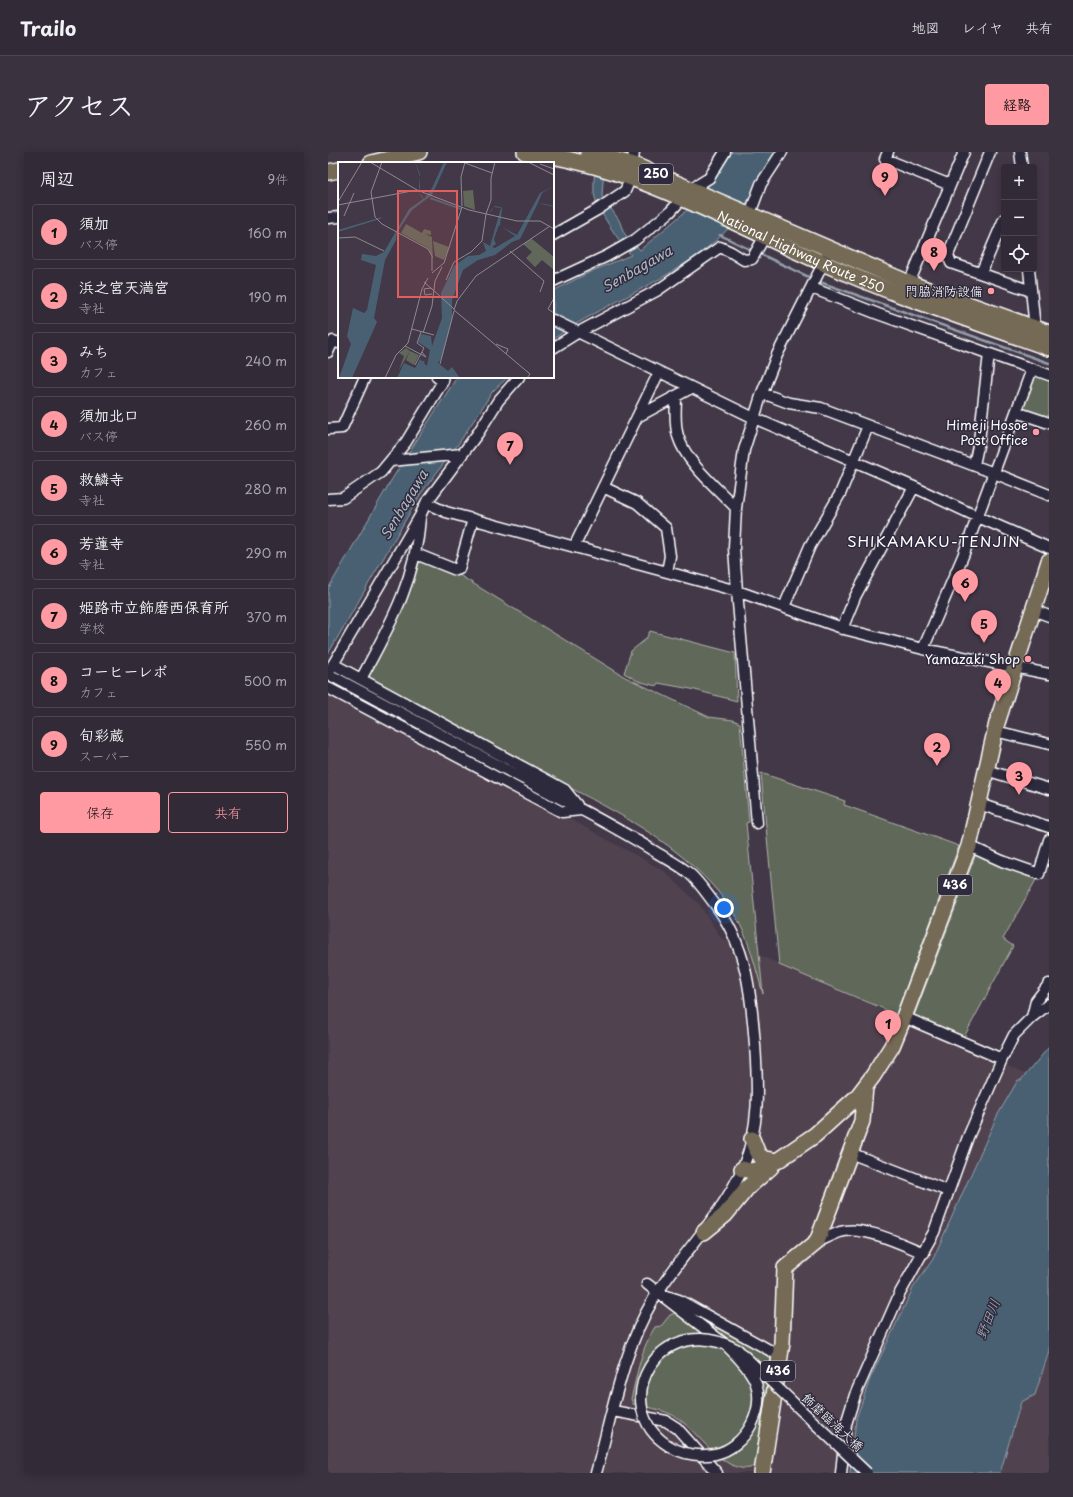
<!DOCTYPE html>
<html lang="ja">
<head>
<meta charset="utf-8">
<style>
	:root { --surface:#322a36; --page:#3a323e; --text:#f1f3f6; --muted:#a8a7ad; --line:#4d4651; --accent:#ff9aa2 }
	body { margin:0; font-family:"Playpen Sans","Klee One",sans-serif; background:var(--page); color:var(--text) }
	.controls { position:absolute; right:12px; top:12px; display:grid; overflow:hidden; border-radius:4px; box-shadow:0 2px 10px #0003 }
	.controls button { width:36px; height:36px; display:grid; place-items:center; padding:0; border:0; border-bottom:1px solid var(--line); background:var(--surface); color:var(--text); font:20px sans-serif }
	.you { position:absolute; left:396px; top:756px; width:14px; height:14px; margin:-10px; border:3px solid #fff; border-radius:50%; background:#1a73e8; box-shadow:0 0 0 6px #1a73e833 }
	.badge { display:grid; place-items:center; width:26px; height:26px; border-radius:50%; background:var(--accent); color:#111; font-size:13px; font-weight:700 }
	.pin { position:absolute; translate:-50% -33px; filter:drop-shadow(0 1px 2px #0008) }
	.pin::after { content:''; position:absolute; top:21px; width:14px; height:12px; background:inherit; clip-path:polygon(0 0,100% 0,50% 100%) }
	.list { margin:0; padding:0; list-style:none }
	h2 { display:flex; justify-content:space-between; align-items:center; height:52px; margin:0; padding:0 16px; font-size:17px }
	h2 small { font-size:13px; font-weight:400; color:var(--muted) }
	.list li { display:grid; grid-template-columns:26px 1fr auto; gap:12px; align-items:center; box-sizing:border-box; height:56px; margin:0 8px 8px; padding:0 8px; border:1px solid var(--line); border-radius:4px }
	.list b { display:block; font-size:15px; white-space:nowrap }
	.list p { margin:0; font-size:13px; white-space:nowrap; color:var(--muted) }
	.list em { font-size:13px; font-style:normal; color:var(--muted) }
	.actions { display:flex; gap:8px; padding:12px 16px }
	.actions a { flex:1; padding:9px 0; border:1px solid var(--accent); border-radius:4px; text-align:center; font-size:14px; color:var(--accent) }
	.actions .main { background:var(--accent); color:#111 }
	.icon { flex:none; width:22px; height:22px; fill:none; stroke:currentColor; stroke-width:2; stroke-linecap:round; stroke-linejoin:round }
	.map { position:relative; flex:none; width:721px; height:1321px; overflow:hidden; border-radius:4px }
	header { display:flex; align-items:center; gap:24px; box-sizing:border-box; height:56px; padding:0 20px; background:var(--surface); border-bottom:1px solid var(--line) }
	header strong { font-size:19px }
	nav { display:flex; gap:22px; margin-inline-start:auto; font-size:14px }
	.intro { display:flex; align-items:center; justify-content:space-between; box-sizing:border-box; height:96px; padding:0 24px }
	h1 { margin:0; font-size:28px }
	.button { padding:10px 18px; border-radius:4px; background:var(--accent); color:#111; font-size:14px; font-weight:700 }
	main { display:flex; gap:24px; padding:0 24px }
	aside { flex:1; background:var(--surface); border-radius:4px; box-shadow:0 2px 10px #0003 }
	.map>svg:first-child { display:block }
	.built { fill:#51424f }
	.green { fill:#61685a; stroke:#b0b4ac }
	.water { fill:#496073; stroke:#92a0ab }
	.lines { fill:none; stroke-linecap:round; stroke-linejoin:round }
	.stream { stroke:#92a0ab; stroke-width:2.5 }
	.minor-casing { stroke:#fff; stroke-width:13 }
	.highway-casing { stroke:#fff; stroke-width:18 }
	.minor { stroke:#2f2a3d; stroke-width:10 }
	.highway { stroke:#756a55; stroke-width:15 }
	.minor-bridge-casing { stroke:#fff; stroke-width:13; stroke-linecap:butt }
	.minor-bridge { stroke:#2f2a3d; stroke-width:10 }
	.poi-dot { fill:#ff9aa2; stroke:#2f2a3d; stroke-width:1.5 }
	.labels { text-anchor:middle; stroke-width:3; stroke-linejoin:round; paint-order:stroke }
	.shield { fill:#2f2a3d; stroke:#c1bfc5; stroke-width:1 }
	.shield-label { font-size:12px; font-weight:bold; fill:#fff }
	.street-label { font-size:13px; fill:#fff; stroke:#2f2a3d }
	.poi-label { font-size:13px; fill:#fff; stroke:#2f2a3d; text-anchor:end }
	.water-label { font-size:14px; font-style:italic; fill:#adb7c0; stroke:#2f2a3d }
	.quarter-label { font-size:15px; letter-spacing:1px; fill:#fff; stroke:#2f2a3d }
	.inset-river { fill:none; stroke:#496073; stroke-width:2 }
	.inset-road { fill:none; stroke:#8e8891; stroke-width:1 }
	.view { fill:#e05e5e; fill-opacity:0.15; stroke:#e05e5e; stroke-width:2 }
	.inset-edge { fill:none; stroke:#fff; stroke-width:2 }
</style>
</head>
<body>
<header>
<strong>Trailo</strong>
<nav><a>地図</a><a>レイヤ</a><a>共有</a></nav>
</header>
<div class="intro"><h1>アクセス</h1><a class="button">経路</a></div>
<main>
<aside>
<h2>周辺<small>9件</small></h2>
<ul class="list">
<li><span class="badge">1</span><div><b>須加</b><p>バス停</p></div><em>160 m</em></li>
<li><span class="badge">2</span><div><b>浜之宮天満宮</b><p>寺社</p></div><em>190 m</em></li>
<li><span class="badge">3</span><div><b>みち</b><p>カフェ</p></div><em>240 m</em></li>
<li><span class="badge">4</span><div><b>須加北口</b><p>バス停</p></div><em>260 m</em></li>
<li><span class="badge">5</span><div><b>救鱗寺</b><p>寺社</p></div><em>280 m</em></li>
<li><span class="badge">6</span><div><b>芳蓮寺</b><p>寺社</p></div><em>290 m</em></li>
<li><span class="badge">7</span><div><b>姫路市立飾磨西保育所</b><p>学校</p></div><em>370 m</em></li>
<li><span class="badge">8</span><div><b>コーヒーレポ</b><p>カフェ</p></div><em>500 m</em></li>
<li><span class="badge">9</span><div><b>旬彩蔵</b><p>スーパー</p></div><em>550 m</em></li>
</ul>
<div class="actions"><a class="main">保存</a><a>共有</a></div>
</aside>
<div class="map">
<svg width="721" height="1321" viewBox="0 0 721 1321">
	<rect width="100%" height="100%" fill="#433848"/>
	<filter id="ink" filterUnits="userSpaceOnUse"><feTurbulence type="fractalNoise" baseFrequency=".025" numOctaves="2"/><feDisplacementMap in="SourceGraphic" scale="8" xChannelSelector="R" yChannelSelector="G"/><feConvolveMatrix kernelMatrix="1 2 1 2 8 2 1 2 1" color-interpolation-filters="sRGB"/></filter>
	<g filter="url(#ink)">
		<path class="built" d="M0,533l336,186 36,34 21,33 304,136 -4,7 -3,-1 -21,36 -64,143 -20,29 -43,91 -14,40 -6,54h-522z
			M721,1199v122h-49l21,-71 14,-7z"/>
		<path class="green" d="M709,224l12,3v41l-25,-9c-3,-9 5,-30 13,-35z
			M93,406l35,15 169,104 84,40 24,3 7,3 9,99 -3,1 17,171c-8,-28 -14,-57 -30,-82 -45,-69 -129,-106 -199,-143 -56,-30 -112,-60 -168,-91l51,-115z
			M322,479l85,22 2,48 -46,-12 -33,-6 -2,3 -18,-5 -14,-8 7,-22 15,-12z
			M433,621l84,28 -1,4 115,41 -63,168 -117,-49z
			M648,702l61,24 -34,61 10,7 -49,91 -50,-21z
			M360,1157l81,45 4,16 -14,90c-3,2 -6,7 -9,8 -25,5 -50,-32 -66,-45 -14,-13 -33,-15 -51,-19l-2,-5c6,-24 10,-51 24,-72l6,-1 9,-11z"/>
		<path class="water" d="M270,0h9l-4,29 -1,15 17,24 5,13 16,17 46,-39 27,-30 17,-29h46c-15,25 -34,64 -55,84 -49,45 -114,65 -168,103v-48l37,-19 41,-17c-10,-11 -37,-49 -37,-63 -1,-13 2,-27 4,-40z
			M129,225h51l-15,14 -34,52 -39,52 -92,159v-65l64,-110z
			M721,895v304l-14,44 -14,7 -21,71h-150l6,-54 14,-40 43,-91 20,-29 64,-143 21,-36h3z"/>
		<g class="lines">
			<path class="stream" d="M392,83l33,16
				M430,101l55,26
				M489,129l232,82"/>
			<g class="minor-casing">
				<path id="minor" d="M560,0l-3,7 65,26
					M662,0l-42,103 3,8 80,28
					M692,0l2,15
					M0,66l11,-1
					M420,67l13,-35 21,-32
					M225,83l44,-25 28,-19 6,-14 3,-25
					M701,117l6,60
					M653,121l23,-54
					M225,129l54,-25 28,-16 35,-28 21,-23 18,-11 16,-26
					M484,136l66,26 171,61
					M579,136l57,-136
					M225,168l201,98 160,69 64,30 71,31
					M225,196l24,-15 81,-43 62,-43 11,5 13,8 8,-1 13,-23
					M0,200l5,-11 6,2
					M434,241l27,10 32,5 173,65 55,22
					M348,244c0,13 -2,27 2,40 8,27 39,52 58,72
					M688,260l33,11
					M309,265l54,-29
					M0,277l14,-1 23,-51
					M63,309l71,-7
					M646,313l5,-24 10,-87
					M275,335l34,16 29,25 4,28 -3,16
					M0,347l15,-1 38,-26 25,-30 37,-61 -6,-4
					M98,351l20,9 291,79 111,39 75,19 126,25
					M246,395l85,-175
					M88,402l40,16 3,-1 14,-50
					M456,455l26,-61 30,-52 28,-68
					M705,458l16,6
					M514,477l13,-32 59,-110
					M595,497l40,-93 69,-187
					M5,512l232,126 12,15
					M0,521l92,-157 6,-13 52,-70 20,-32 21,-24
					M0,522c65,34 129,70 194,104 44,24 89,46 132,73 11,7 26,14 36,23 9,8 17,20 24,29 33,43 37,90 41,142 3,42 5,82 -12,122 -21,50 -63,87 -90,133 -31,52 -41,115 -57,173
					M33,527c29,-54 55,-99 59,-161
					M0,536l234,124 19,-2
					M667,579l54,13
					M658,618l63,19
					M651,652l70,23
					M429,671l-20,-232 -3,-43 2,-40 8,-58 18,-57 15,-38 49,-97
					M641,694l33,15 37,13 10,-34
					M576,865l98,42
					M704,865l4,-16 13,-17
					M522,1001l98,38
					M489,1090c7,-3 15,-7 23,-10 24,-7 61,12 84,21
					M319,1132l79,61
					M329,1141l22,7 101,56
					M285,1259l53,10 11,7 40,45
					M513,1321l5,-49 9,-29 45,-102 34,-61 34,-95 34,-78 12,-24 18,-18 17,-13"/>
			</g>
			<g class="highway-casing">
				<g id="highway">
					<path id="s1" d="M197,0c107,12 201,69 298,111 73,33 151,58 226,85"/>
					<path d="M260,0l46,13 275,118 140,50"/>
					<path d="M43,11l48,-11"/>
					<path d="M0,20l11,-2"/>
					<path d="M424,987l6,15 6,5 13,2"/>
					<path d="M414,1017l9,2 8,-2 18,-8 38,-26 42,-38 16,-21 19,-30 12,-29 65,-171 28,-123 52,-162"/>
					<path d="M376,1080l21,-17 22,-27 24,-21"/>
					<path d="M434,1321l20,-130 3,-75 32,-26 45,-121 3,-34"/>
				</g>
			</g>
			<use href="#minor" class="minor"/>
			<use href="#highway" class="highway"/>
			<g class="minor-bridge-casing">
				<path id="minor-bridge" d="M400,1195c9,9 19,19 25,30 16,29 -7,71 -38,77 -17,3 -31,1 -46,-8 -62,-38 -13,-140 69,-96l129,123"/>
			</g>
			<use href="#minor-bridge" class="minor-bridge"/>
		</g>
	</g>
	<g class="poi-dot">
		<circle cx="663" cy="139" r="4"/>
		<circle cx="708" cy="280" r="4"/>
		<circle cx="700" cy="507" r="4"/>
	</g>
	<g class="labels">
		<g class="shield">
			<rect x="311" y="12" width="34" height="20" rx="3"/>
			<rect x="610" y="723" width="34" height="20" rx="3"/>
			<rect x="433" y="1209" width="34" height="20" rx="3"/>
		</g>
		<g class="shield-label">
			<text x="328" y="26">250</text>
			<text x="627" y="737">436</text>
			<text x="450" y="1223">436</text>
		</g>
		<g class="street-label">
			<text dy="5" stroke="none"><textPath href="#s1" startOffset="295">National Highway Route 250</textPath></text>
			<text transform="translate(505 1270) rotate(43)" y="5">飾磨臨海大橋</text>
		</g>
		<g class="poi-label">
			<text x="655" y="144">門脇消防設備</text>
			<text x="700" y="278">Himeji Hosoe<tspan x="700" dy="15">Post Office</tspan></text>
			<text x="692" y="512">Yamazaki Shop</text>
		</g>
		<g class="water-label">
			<text transform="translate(309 117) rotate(-30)" y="5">Senbagawa</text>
			<text transform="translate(76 353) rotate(-59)" y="5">Senbagawa</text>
			<text transform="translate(660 1167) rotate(-68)" y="5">野田川</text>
		</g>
		<g class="quarter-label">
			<text x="606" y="395">SHIKAMAKU-TENJIN</text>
		</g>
	</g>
	<g transform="translate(10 10)">
		<rect width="216" height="216" fill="#433848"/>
		<path d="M135,28l2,20 -11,-4 -1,-15zM68,62l16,9 2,-4 7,2v4l-6,-1 7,3 1,22 -5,-11 -27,-15zM194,77l22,18v13l-12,-10 -7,7 -9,-9 6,-6 -9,-8zM95,79l16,6 -5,13 -9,-4zM68,186l4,3 -11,19 5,-14 -5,-3zM72,189l9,4 -5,10 -8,-5z" fill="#61685a"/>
		<path d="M77,0l5,12v20l4,5 8,-11 12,-26h3l-15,33 -20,15 -15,23 -1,7 -11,20 -11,58 3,4 -25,56h-13l12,-34 -4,-8 6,-28 11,5 3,-3 9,-45 -15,-5 1,-6 14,2 8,-4 25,-43 14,-10 -3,-4 -1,-9 1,-9zM216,24l-12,7 -4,10 7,1 8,2 1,1 -16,-4 -18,36 -8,3 -17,13 -17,5 -15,10 -11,30v20l-10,38 -4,5 10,8 4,-4 8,11h-63l7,-15 11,5 5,-9 7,7 3,-16 -12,-8 3,-8 10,2 1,10 10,-28 -1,-25 13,-27 14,-10 11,-1 7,-4 -3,-9 7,4 11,-38 -7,-1 -4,6 1,-3 4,-4 6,1 1,2 -2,17 17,9 23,-42zM161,63l16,11 -20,12 -3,-1 4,-3 -2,-5zM44,55l-2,2 -42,13v-2z" fill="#496073" fill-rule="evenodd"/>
		<path class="inset-river" d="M92,36l31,11M77,216l9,-17"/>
		<path class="inset-road" d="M32,0l47,28M44,0l-11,30 4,25 7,7 46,25 4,7v15M190,0l26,13M127,1l27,10M202,2l14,5M0,40l24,-40M0,43l79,-15 52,20 48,11h23l14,8M124,44l-1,-29 4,-15M148,52l5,-14v-22l4,-16M6,54l10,-23M0,76l17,-1 29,14M172,89l34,30 -4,11M94,111l12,-10 18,-56M108,118l8,-18 17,-10 11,-11 4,-27M86,120l9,8M94,132l-7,1 -1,-6 7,-1 23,21M216,136l-6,11 6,4M74,167l22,6M85,171l9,-27 3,-25 7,-14M158,182l12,5 -2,5M67,184l21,11 -4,-5M102,202l14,-53M77,203l9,-17 -7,-5 4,-11M47,216l11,-23 12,-12 14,-54 6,-11M189,216l3,-4 -76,-64 3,-9 19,-25 74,-50"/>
		<path class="view" d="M60,29h59v106h-59z"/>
		<rect width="216" height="216" class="inset-edge"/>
	</g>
</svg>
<div class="controls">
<button>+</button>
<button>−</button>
<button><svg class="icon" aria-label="locate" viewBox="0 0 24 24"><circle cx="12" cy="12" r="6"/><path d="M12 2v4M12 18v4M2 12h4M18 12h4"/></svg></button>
</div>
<div class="you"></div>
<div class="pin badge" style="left:560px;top:891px">1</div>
<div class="pin badge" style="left:609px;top:614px">2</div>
<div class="pin badge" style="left:691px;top:643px">3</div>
<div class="pin badge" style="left:670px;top:550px">4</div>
<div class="pin badge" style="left:656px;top:491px">5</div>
<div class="pin badge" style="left:637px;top:450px">6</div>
<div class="pin badge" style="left:182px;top:313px">7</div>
<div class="pin badge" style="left:606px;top:119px">8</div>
<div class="pin badge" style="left:557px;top:44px">9</div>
</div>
</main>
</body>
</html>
